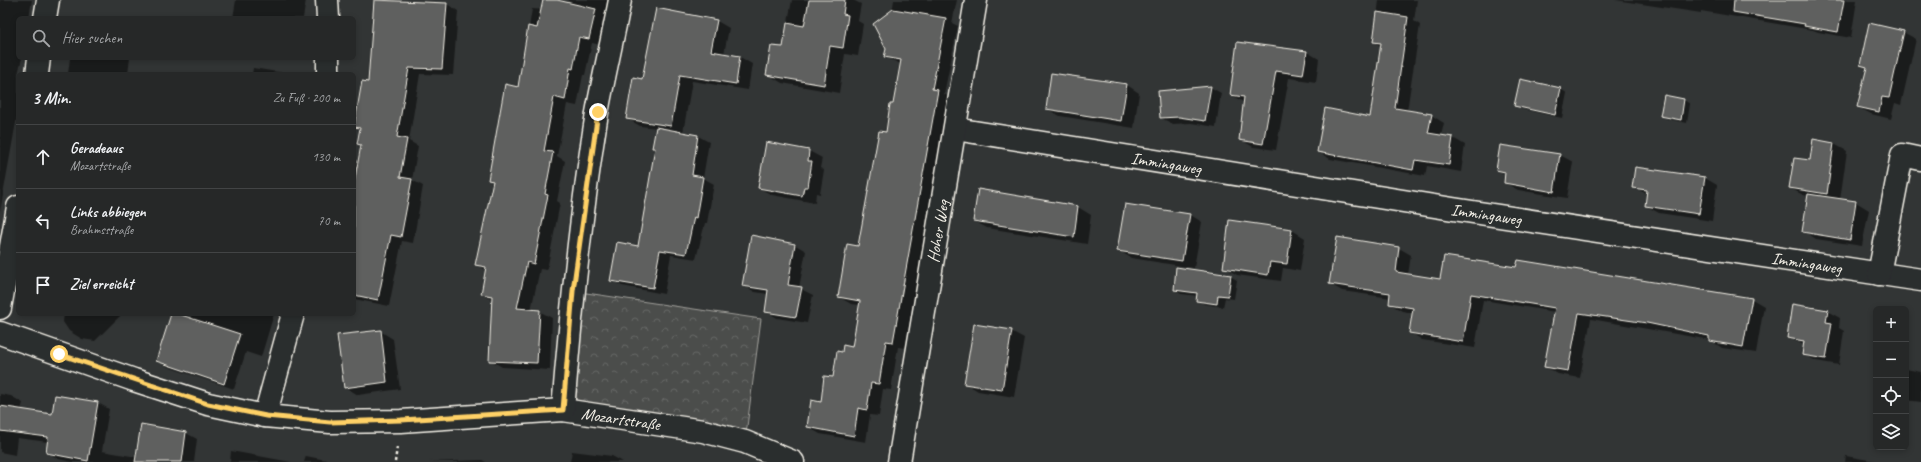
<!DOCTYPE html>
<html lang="de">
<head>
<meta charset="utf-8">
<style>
	:root { --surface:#262828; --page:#323434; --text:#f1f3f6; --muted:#a4a6a8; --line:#424445 }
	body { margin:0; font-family:Caveat,sans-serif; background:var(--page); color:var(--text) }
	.controls { position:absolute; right:12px; bottom:12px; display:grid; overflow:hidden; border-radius:6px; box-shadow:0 2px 6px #0003 }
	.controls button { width:36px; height:36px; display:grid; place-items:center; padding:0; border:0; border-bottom:1px solid var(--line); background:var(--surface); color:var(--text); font:20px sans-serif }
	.stop { position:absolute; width:12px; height:12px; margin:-9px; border:3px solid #ffd166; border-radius:50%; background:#fff }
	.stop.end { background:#ffd166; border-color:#fff; box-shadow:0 1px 4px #0008 }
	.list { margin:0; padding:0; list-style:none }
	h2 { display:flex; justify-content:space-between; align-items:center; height:52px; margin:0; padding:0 16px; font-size:17px }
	h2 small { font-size:13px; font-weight:400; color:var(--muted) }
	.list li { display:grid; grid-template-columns:26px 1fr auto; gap:12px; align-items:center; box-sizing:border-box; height:64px; padding:0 16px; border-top:1px solid var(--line) }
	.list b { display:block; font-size:15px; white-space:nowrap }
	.list p { margin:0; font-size:13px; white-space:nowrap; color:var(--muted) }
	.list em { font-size:13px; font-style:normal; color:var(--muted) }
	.icon { flex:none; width:22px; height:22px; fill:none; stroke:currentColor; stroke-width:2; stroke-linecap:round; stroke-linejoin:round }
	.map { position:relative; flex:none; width:1921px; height:462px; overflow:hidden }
	.search { position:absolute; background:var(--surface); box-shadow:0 2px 6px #0003; left:16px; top:16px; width:340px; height:44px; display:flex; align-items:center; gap:10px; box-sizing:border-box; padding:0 14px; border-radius:6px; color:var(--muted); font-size:15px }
	.panel { position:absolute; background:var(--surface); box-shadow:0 2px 6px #0003; left:16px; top:72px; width:340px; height:244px; border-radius:6px }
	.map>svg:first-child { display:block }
	.park { fill:url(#park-crowns); stroke:#a09f9a }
	.shadow { fill:#0007 }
	.building { fill:#5f605f; stroke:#f4f1e8 }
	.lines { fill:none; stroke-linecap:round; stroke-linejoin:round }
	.minor-casing { stroke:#f4f1e8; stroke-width:25 }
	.path { stroke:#f4f1e8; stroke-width:2.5; stroke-dasharray:3 3; stroke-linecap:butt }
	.minor { stroke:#2a2d2e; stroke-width:22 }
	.route { stroke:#ffd166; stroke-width:5 }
	.labels { text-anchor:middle; stroke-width:3; stroke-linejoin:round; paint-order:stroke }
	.street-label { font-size:17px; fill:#f4f1e8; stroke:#2a2d2e }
</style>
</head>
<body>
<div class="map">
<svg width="1921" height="462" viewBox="0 0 1921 462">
	<defs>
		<pattern id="park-crowns" width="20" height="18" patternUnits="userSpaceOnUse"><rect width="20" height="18" fill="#4b4d4c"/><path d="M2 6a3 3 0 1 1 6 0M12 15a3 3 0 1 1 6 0" fill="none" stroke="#666766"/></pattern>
	</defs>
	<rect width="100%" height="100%" fill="#323535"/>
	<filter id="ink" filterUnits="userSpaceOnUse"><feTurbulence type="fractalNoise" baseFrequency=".025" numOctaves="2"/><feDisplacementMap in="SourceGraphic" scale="8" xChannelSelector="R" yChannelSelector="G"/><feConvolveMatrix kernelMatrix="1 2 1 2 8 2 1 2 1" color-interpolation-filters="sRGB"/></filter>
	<g filter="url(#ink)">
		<path class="park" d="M573,291l188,28 -16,123 -182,-32z"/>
		<path class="shadow" d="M0,0h32l-3,18h-11v40h4l-4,16v37l-18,101z
			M236,0h70l-3,18h-70z
			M569,0h41l-9,45 -9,-2 -7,32h-2l-6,31 -10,-2 -10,52 8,5 -8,40 3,2 -13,67 -7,-1 -9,41 8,1 13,7 -2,52 -48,-3 -12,-7 3,-60 -11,-6 4,-24 -10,-6 17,-82 -4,-2 30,-92 13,-79 35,2z
			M792,0h61l8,4 -3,17 5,3 -5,32 -13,-2 -6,39 -57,-10 -15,-9 16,-25z
			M894,0h63l-5,23 6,3 -14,68 6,3 -45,251 -7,-1 -7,43 -8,-1 -4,27 -9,-1 -4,27 -46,-8 -12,-7 26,-49 9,-24 10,-6 7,-43 -9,-1 -12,-7 19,-49 29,-115 14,-69 -16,-7z
			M1379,0h38l-3,21 6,4 -13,86 24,4 13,8 -3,13 12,2 12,7 -4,27 -34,-6 -2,10 -95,-17 -12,-7 53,-34 10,-72 -7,-4z
			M1615,0h242l-6,38 -33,-6 -5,-2 -112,-19v2z
			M447,4l11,7 -5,64 -33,-1 -11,67 9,5 -6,34 11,6 -10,57 -11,-2 -13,65 -35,-7v-110l8,-43 -4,-2 2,-14 -5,-3 14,-44z
			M717,21l12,7 -5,26 16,3 12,7 -4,26 -56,-9 -9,52 15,3 11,6 -6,36 11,6 -7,39h-2l-9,36 -25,-4 -7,39 -42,-8 -11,-6 28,-33 17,-99 -3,-1 4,-19 -17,-2 -12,-7 15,-39z
			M1903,32l13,7 -15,66 -6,-2 -4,16 -20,-5 -13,-7 9,-39 -6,-4z
			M1307,52l12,7 -3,23 -27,-4 -13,72 -23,-3 -13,-8 5,-36 -14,-8z
			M70,58h60l-2,16h-60z
			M278,58h11v2z
			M253,68l37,6h-38z
			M1127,85l12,8 -5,35 -74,-12 -13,-7z
			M1210,87l11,6 -5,34 -25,-4 -18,1 -12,-6z
			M1560,89l7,4 -5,25 -40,-9 -6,-4z
			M1684,100l6,4 -3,19 -19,-4 -7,-3z
			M1814,140l20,4 13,7 -7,49 16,2 13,8 -7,36 -46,-7 -12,-8 5,-35 -6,-1 -13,-7 21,-27z
			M1500,146l60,9 13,7 -6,36 -49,-8 -13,-7 1,-8 -9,-5z
			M809,151l13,7 -2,10 4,2 -4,24 -4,-1 -1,10 -43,-8 -13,-7z
			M1705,178l12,7 -5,36 -53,-8 -13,-7 2,-11 -14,-8z
			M979,191l99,16 13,8 -4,29 -100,-16 -13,-7z
			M1189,214l13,8 -8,46 -63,-10 -13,-8z
			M1230,221l62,9 13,8 -5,33 -17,-3 -2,13 -44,-6 -13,-8z
			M794,244l12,7 -7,37 14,7 -6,28 -30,-5 -11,-7 2,-17 -13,-2 -12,-7z
			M1399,248l12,7 -3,20 33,5 76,-12 235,31 12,7 -8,47 -34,-5 -12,-8 -119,-21 -11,59 -22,-4 -13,-7 10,-55 -72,-12 -8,48 -53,-8 -12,-8 3,-19 -11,-2 -12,-7 1,-6 -49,-7 -12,-7z
			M1230,276l7,4 -3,19 -9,-1 -2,9 -19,-3 -7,-4 1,-4 -17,-2 -6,-4z
			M1827,311l13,7 -1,10 5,3 -5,34 -23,-4 -13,-7 1,-9 -16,-8z
			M64,314h58l-27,27 -13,-2 -13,-8 -6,-9z
			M172,314l18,5 1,-5h83l-13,43 -15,-5 -12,37 -66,-22 -10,-6z
			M380,331l13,8 7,50 -42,6 -13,-8z
			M1011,331l13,7 -10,59 -36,-6 -13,-8z
			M1906,369l15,3v30l-15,-2z
			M0,394l11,2 12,7 -2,7 32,6 2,-20 43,7 11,6 -7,42 35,6 49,-24 11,6 -3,23h-122l-14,-3 -11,-7 1,-10 -31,-4 -2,17 -15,-3z
			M231,451l60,11h-61z
			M572,451l40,5 11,6h-53z
			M306,456l30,6h-32z
			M1846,456l34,6h-35z
			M482,460l4,2h-57z"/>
		<path class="building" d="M374,0l73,3 -5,66 -33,-1 -12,69 10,2 -7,38 12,2 -11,58 -10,-2 -13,65 -24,-5v-111l7,-39 -4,-1 3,-16 -6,-1 8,-46 6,1z
			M543,0h14l39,9 -7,30 -10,-2 -6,32 -3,-1 -5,32 -11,-3 -10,54 9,1 -8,42 3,1 -14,69 -7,-2 -10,46 23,2 -3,53 -48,-2 3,-65 -11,-2 5,-27 -11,-2 18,-84 -5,-1 17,-96 13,3 10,-61 9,2z
			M809,0h36l-2,14 5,1 -5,33 -13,-2 -6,39 -58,-10 5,-29 12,1 4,-24 17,3z
			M1734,0h110l-6,32 -34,-6 1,-2 -72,-12z
			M656,8l61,12 -6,31 29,5 -4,28 -56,-9 -9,51 -45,-7 7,-42 9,2z
			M893,9l53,9 -14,71 6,1 -45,252 -7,-1 -7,43 -8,-1 -4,27 -9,-2 -4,28 -47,-9 4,-27 10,2 3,-26 9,1 4,-26 5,1 1,-7 9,2 8,-46 -22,-4 9,-53 11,2 21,-115 7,1 4,-28h3l8,-44 -17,-3 2,-8 -13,-25z
			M1377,12l31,5 -13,91 37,6 -4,19 25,4 -4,28 -34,-5 -2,10 -96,-18 8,-44 45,9 11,-74 -8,-1z
			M1869,23l35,8 -15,67 -7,-1 -3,15 -22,-5 10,-40 -7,-2z
			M1237,42l70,9 -4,24 -27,-4 -13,73 -24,-4 5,-43 -14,-2z
			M1051,73l76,11 -6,37 -75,-12z
			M1520,79l41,9 -6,27 -41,-9z
			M1211,86l-6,35 -26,-4 -19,1 -2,-27z
			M1664,95l20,4 -3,21 -21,-4z
			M656,127l42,8 -6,40 11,2 -7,41 -2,-1 -8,37 -26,-4 -7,38 -43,-7 7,-39 21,4 17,-98h-3z
			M1813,139l21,4 -7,51 -38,-6 5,-30 16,2z
			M766,142l43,8 -1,11h4l-4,26h-4l-2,9 -44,-8z
			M1500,145l60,9 -6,38 -50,-9 1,-11 -9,-2z
			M1635,167l70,10 -6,37 -54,-8 2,-16 -15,-2z
			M978,189l100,17 -4,31 -101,-16z
			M1808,194l48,7 -6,39 -48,-8z
			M1125,204l65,10 -8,47 -65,-10z
			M1229,220l63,9 -5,35 -17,-2 -2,13 -45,-7z
			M751,235l44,9 -7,41 14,2 -6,30 -31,-5 3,-22 -26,-4z
			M1337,237l62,10 -3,25 44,7 4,-23 72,11 2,-7 234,38 -9,49 -34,-6v-5l-62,-13 -68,-10 -11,58 -24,-4 11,-59 -84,-14 -8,48 -54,-9 4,-25 -24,-4 1,-11 -61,-9z
			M1176,267l55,8 -3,21 -10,-1 -1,9 -21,-3 1,-8 -23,-3z
			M1792,304l36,6 -2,12 6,1 -6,36 -24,-4 2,-14 -17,-3z
			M171,314h7l62,20 -16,50 -68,-23z
			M974,324l38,6 -10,60 -38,-6z
			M381,330l6,52 -43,6 -7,-53z
			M55,395l43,7 -10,59 -42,-8 2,-16 -48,-6v-25l52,8z
			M141,424l45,8 -4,30h-47z"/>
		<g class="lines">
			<g class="minor-casing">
				<g id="minor">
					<path d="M327,0l1,18"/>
					<path d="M45,18l3,-18"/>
					<path d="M37,74l2,-16"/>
					<path d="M328,74v-16"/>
					<path id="s1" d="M955,129l498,80 468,71"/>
					<path d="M1879,274l23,-119 19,4"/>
					<path d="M0,308l18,-101"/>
					<path id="s2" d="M0,333l134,47 74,24 57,12 65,6 71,-1 162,-11 140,21 42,11 48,20"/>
					<path d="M563,410c8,-100 18,-199 34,-297 7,-38 16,-76 23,-113"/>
					<path d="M265,416l28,-102"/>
					<path id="s3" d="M899,462l77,-462"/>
				</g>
			</g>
			<path class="path" d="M395,462l2,-15"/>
			<use href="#minor" class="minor"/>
		</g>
	</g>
	<g class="lines" filter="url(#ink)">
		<path class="route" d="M59,354l149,50 58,12 64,6 71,-2 162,-10 10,-119 25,-179"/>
	</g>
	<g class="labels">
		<g class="street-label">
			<text dy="6" stroke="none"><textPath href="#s1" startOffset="214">Immingaweg</textPath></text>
			<text dy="6" stroke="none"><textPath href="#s1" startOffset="538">Immingaweg</textPath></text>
			<text dy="6" stroke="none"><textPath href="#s3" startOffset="234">Hoher Weg</textPath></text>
			<text dy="6" stroke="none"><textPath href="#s1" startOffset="862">Immingaweg</textPath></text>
			<text dy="6" stroke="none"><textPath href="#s2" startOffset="635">Mozartstraße</textPath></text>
		</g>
	</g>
</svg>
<div class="controls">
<button>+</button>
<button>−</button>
<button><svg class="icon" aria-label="locate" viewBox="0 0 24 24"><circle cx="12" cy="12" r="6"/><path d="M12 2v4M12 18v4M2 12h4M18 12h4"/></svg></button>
<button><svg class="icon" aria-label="layers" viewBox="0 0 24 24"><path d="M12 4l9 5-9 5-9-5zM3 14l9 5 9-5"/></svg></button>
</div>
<div class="stop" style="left:59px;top:354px"></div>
<div class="stop end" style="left:598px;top:112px"></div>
<div class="search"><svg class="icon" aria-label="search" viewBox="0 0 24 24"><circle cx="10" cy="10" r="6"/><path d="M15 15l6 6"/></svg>Hier suchen</div>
<section class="panel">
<h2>3 Min.<small>Zu Fuß · 200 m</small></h2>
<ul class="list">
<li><svg class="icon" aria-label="ahead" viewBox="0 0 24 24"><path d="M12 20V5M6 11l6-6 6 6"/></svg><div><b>Geradeaus</b><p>Mozartstraße</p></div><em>130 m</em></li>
<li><svg class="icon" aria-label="left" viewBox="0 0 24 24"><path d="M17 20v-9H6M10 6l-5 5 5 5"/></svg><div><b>Links abbiegen</b><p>Brahmsstraße</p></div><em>70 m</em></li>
<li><svg class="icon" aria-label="arrive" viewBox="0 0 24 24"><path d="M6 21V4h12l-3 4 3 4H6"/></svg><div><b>Ziel erreicht</b></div></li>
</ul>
</section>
</div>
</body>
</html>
